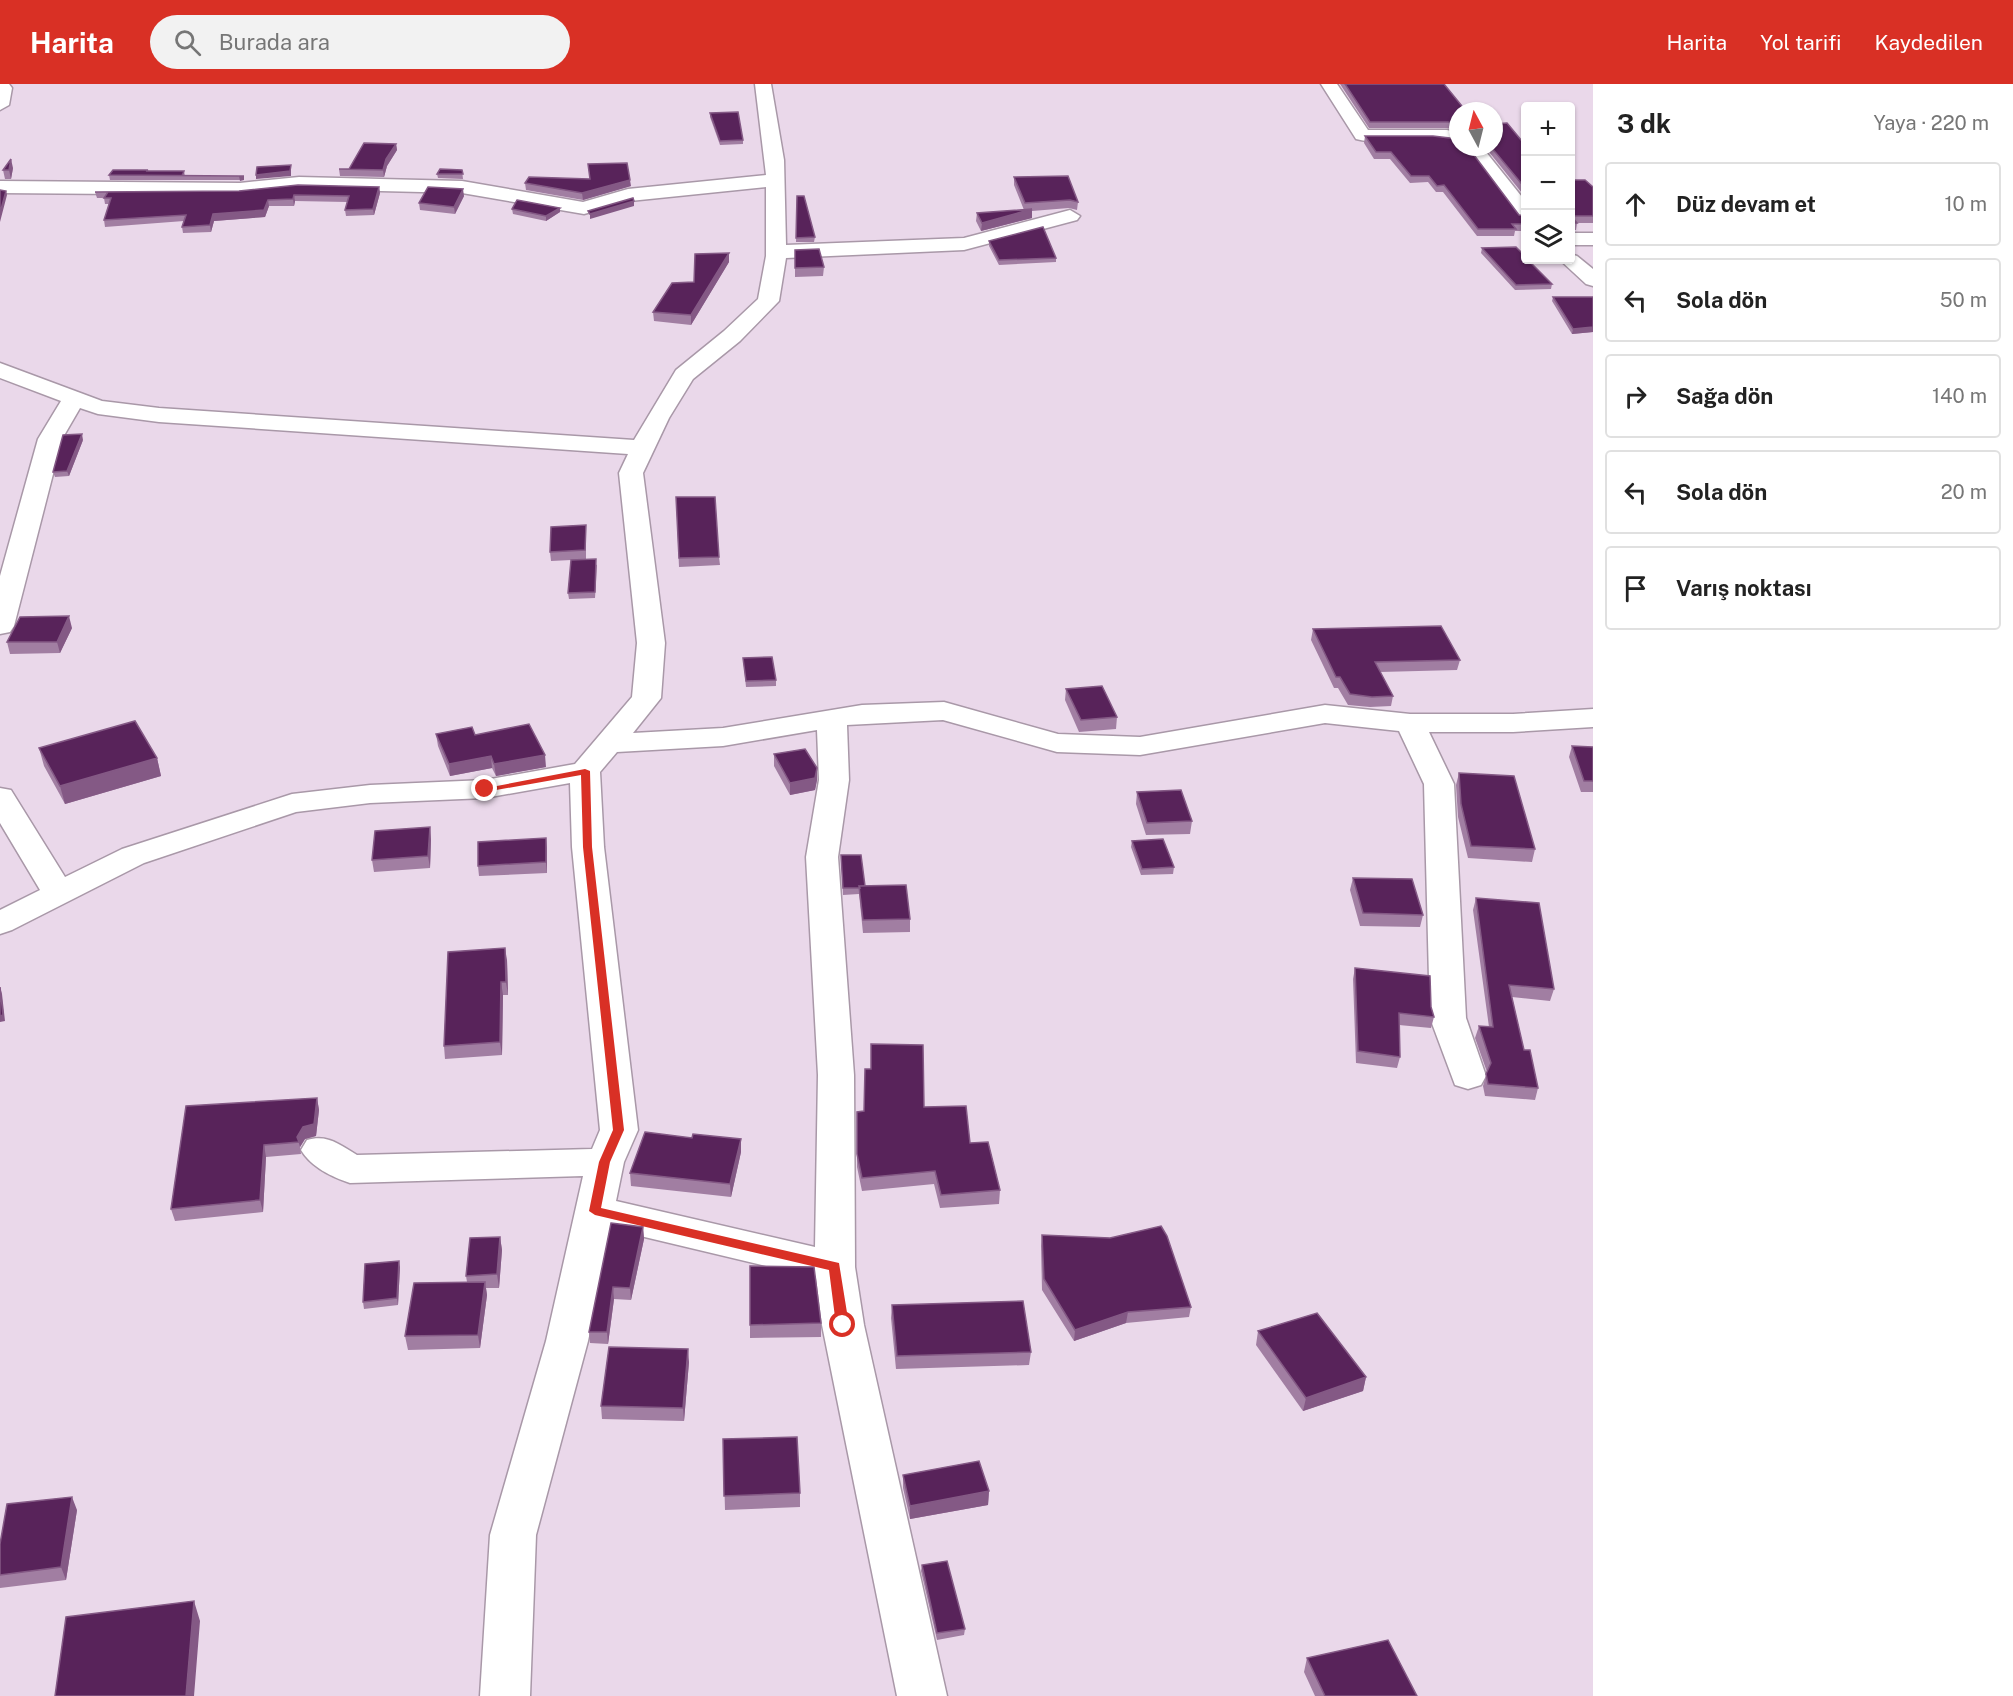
<!DOCTYPE html>
<html lang="tr">
<head>
<meta charset="utf-8">
<style>
	:root { --surface:#fff; --page:#f2f2f2; --text:#222; --muted:#767676; --line:#e0e0e0; --accent:#d93025 }
	body { margin:0; font-family:"Public Sans",sans-serif; background:var(--page); color:var(--text) }
	.controls { position:absolute; right:18px; top:18px; display:grid; overflow:hidden; border-radius:6px; box-shadow:0 2px 4px #0004 }
	.controls button { width:54px; height:54px; display:grid; place-items:center; padding:0; border:0; border-bottom:2px solid var(--line); background:var(--surface); color:var(--text); font:30px sans-serif }
	.compass { position:absolute; left:1449px; top:18px; width:54px; height:54px; border-radius:50%; background:var(--surface); box-shadow:0 2px 4px #0004; rotate:353deg }
	.stop { position:absolute; width:18px; height:18px; margin:-14px; border:4px solid #d93025; border-radius:50%; background:#fff }
	.stop.end { background:#d93025; border-color:#fff; box-shadow:0 2px 6px #0008 }
	.list { margin:0; padding:0; list-style:none }
	h2 { display:flex; justify-content:space-between; align-items:center; height:78px; margin:0; padding:0 24px; font-size:26px }
	h2 small { font-size:20px; font-weight:400; color:var(--muted) }
	.list li { display:grid; grid-template-columns:39px 1fr auto; gap:18px; align-items:center; box-sizing:border-box; height:84px; margin:0 12px 12px; padding:0 12px; border:2px solid var(--line); border-radius:6px }
	.list b { display:block; font-size:22px; white-space:nowrap }
	.list em { font-size:20px; font-style:normal; color:var(--muted) }
	.icon { flex:none; width:33px; height:33px; fill:none; stroke:currentColor; stroke-width:2; stroke-linecap:round; stroke-linejoin:round }
	.map { position:relative; flex:none; width:1593px; height:1612px; overflow:hidden }
	header { display:flex; align-items:center; gap:36px; box-sizing:border-box; height:84px; padding:0 30px; background:var(--accent); color:#fff }
	header strong { font-size:28px }
	nav { display:flex; gap:33px; margin-inline-start:auto; font-size:21px }
	.search { width:420px; height:54px; background:var(--page); display:flex; align-items:center; gap:15px; box-sizing:border-box; padding:0 21px; border-radius:33px; color:var(--muted); font-size:22px }
	main { display:flex }
	aside { flex:1; background:var(--surface) }
	.map>svg:first-child { display:block }
	.lines { fill:none; stroke-linecap:round; stroke-linejoin:round }
	.minor-casing { stroke:#a998a8; stroke-width:3 }
	.minor { fill:#fff; fill-rule:evenodd }
	.wall { fill:#a17ea2 }
	.shaded-wall { fill:#845985 }
	.building { fill:#58235a; stroke:#845985; stroke-width:1.5 }
	.route { fill:#d93025 }
</style>
</head>
<body>
<header>
<strong>Harita</strong>
<div class="search"><svg class="icon" aria-label="search" viewBox="0 0 24 24"><circle cx="10" cy="10" r="6"/><path d="M15 15l6 6"/></svg>Burada ara</div>
<nav><a>Harita</a><a>Yol tarifi</a><a>Kaydedilen</a></nav>
</header>
<main>
<div class="map">
<svg width="1593" height="1612" viewBox="0 0 1593 1612">
	<rect width="100%" height="100%" fill="#ead8ea"/>
	<g class="lines">
		<g class="minor-casing">
			<path id="minor" d="M0,0h9l3,4 -3,17 -9,5z
				M755,0h16l13,76 2,85 178,-7 106,-28 10,6 -3,4 -113,30 -178,8 -7,43 -39,40 -47,38 -24,39 -26,55 22,170 -4,55 -28,35 90,-5 139,-23 82,-3 114,32 82,3 185,-32 85,9h103l80,-5v18l-80,5h-84l25,52 12,234 20,58 -5,9 -13,4 -13,-4 -25,-67 -6,-234 -25,-53 -74,-8 -185,32 -83,-3 -114,-32 -96,5 2,55 -11,77 16,218 1,192 9,58 83,371h-50l-75,-371 -6,-47 -205,-49 -23,112 -52,194 -6,161h-50l10,-161 56,-194 37,-165 -233,7c-18,-6 -39,-16 -49,-33l6,-10c20,-6 32,4 50,15l235,-6 8,-19 -28,-283 -2,-64 -85,15 -115,5 -74,9 -152,51 -132,67 -12,4v-24l40,-20 -40,-67v-35l11,2 54,87 57,-28 170,-55 78,-9 115,-5 90,-16 57,-67 5,-54 -18,-170 9,-19 -469,-32 -61,-8 -18,-6 -18,31 -48,187 -4,6 -10,2v-58l38,-137 23,-38 -61,-23v-15l102,38 57,7 475,32 42,-70 48,-39 34,-32 8,-43v-69l-136,14 -46,13 -122,-21 -163,-4 -59,6 -240,-2v-12l240,2 59,-6 163,4 121,21 45,-13 138,-14zM817,646l2,50 -13,77 12,218 -3,172 -199,-46 8,-39 14,-32 -34,-283 -4,-75 17,-20 106,-6z
				M1321,0h16l31,46h79l11,3v10c-34,-8 -69,4 -102,-4z
				M1464,63h18l44,55v20l-7,-2z
				M1570,149h23v12h-23z
				M1570,170l7,2 16,13v17l-7,-2 -26,-24h10z"/>
		</g>
		<use href="#minor" class="minor"/>
	</g>
	<path class="wall" d="M1340,0h104l14,27v20l-11,-3h-78z
		M710,29l33,27v4l-23,1 -10,-28z
		M1365,52l154,79 7,1v15h-11l-1,5h-37l-34,-44h-7l-8,-10 -18,1 -20,-24h-16l-10,-16z
		M396,60l1,6 -10,16 -3,11 -44,-1 -1,-7h10z
		M1526,62v52l-41,-51z
		M13,84l-2,11h-6l-2,-9z
		M148,86v1h36l1,5h59v4h-134l-1,-5z
		M462,86l1,9 -25,-1 -1,-4z
		M1014,93l64,25 -1,8 -8,-2 -37,3v7l-51,13 -5,-10 1,-8 47,-3 -10,-25z
		M1570,96l23,7v36h-16l-1,7h-6z
		M525,99l106,3 -48,14 -57,-10z
		M379,103l1,6 -6,22 -28,1 -1,-6 2,-8 -52,-1 -1,5h-25l-4,11 -51,4 -3,11 -28,1 -1,-6 2,-6 -79,6 -1,-7 5,-16h-4l-1,-6h-7l-2,-6 144,-1z
		M464,112l-9,18 -35,-4 -1,-7z
		M797,112l18,41 -1,5h-18z
		M560,124v4l-14,9 -33,-7 -1,-5z
		M989,157l67,17v4l-57,3 -10,-19z
		M1482,164l70,36 -1,5 -36,1 -34,-37z
		M795,166l29,17 -1,9 -28,1z
		M729,169v9l-38,63 -37,-4 -1,-9 41,-30z
		M1553,213h40v35l-21,2 -20,-33z
		M83,356l-14,36 -14,1 -2,-5z
		M676,413l43,60 1,8 -41,2z
		M586,450v26l11,5 -2,33 -26,1 -1,-6 3,-33 -20,1 -1,-9z
		M72,544l-12,25 -50,1 -3,-12z
		M1313,545l147,31 -3,10 -77,2 13,24 -2,10 -21,1 -22,-2 -10,-17h-4l-23,-48z
		M743,574l33,22v6l-30,1z
		M1066,605l51,28 -1,12 -37,3 -14,-32z
		M436,650l39,1 71,32 -50,9 -4,-8 -42,8 -12,-30z
		M1572,662l21,1v45h-12l-12,-35z
		M39,664l118,10 4,18 -96,28 -21,-38z
		M774,670l43,26 -2,10 -25,5 -16,-29z
		M1459,689l76,76 -3,13 -64,-4 -10,-41 -2,-32z
		M1137,708l55,29 -2,13 -44,1 -10,-31z
		M430,743l1,13 -1,28 -56,4 -2,-12z
		M1132,757l42,26 -1,7 -32,1 -10,-28z
		M547,764v25l-68,3 -1,-10z
		M841,771l24,31 45,33v13l-47,1 -4,-39 -16,1z
		M1353,794l70,37 -3,12 -60,-1 -10,-36z
		M1476,814l78,91 -4,12 -38,-4 12,53 14,38 -3,12 -50,-4 -2,-10 4,-14 -12,-34 4,-12 10,1 -16,-117z
		M507,876l1,35h-5l-1,60 -57,4 -1,-13z
		M1355,884l76,39 3,10 -3,11 -32,-3 1,32 -3,11 -41,-5 -3,-84z
		M317,1014l2,12 -3,26 -11,3 -5,8 1,7 -35,3 -3,55 -88,9 -4,-12z
		M924,1023l46,36 30,47 -1,14 -59,4 -6,-24 -72,7 -5,-24v-55z
		M741,1068l-10,45 -100,-11 -1,-13z
		M643,1143l1,12 -13,61 -17,-1 -6,45 -18,-1 -1,-11z
		M1042,1151l68,3 81,69 -2,10 -63,6 -52,18 -32,-51 -1,-44z
		M500,1153l2,13 -3,38h-13l1,7 -7,53 -72,2 -3,-14 62,-54 -1,-6z
		M750,1182l71,57v14l-71,1z
		M400,1183l-2,38 -34,4 -1,-7z
		M892,1221l139,47 -2,13 -133,4 -5,-51z
		M1258,1247l108,46 -3,14 -60,20 -47,-66z
		M689,1278l-5,59 -82,-2 -1,-13z
		M723,1355l77,54v14l-75,3z
		M903,1391l86,16 -1,14 -78,14 -7,-31z
		M77,1426l-11,70 -66,8v-44z
		M922,1481l43,64 -1,6 -27,5 -16,-69z
		M1307,1574l110,38h-102l-11,-24z"/>
	<path class="shaded-wall" d="M396,60l1,6 -10,16 -3,11 -1,-7 3,-11z
		M11,75l2,9 -2,11 -2,-9z
		M291,81v11l-35,3v-4z
		M239,92h5v4l-4,1z
		M630,96l1,6 -48,14 -1,-7z
		M379,103l1,6 -6,22 -1,-6z
		M463,105l1,7 -9,18 -1,-7z
		M6,107l1,4 -7,27v-9z
		M294,111l1,6 -1,5 -1,-7z
		M268,116l1,6 -4,11 -51,4 -3,11 -1,-7 3,-11z
		M634,117v5l-44,13v-5z
		M560,124v4l-14,9v-5z
		M1032,125v9l-51,13 1,-8z
		M729,169v9l-38,63v-10z
		M1593,243v5l-21,2 1,-5z
		M82,350l1,6 -14,36 -2,-5z
		M69,532l3,12 -12,25 -3,-11z
		M545,671l1,12 -50,9 -2,-12z
		M491,672l1,12 -42,8 -1,-12z
		M157,674l4,18 -96,28 -5,-18z
		M817,684v12l-2,10 -25,5v-12z
		M430,743l1,13 -1,28 -2,-12z
		M546,754l1,10v25l-1,-11z
		M505,864l2,12 1,35 -2,-13z
		M501,898l2,13 -1,60 -2,-13z
		M0,903l2,7 3,27 -5,1z
		M317,1014l2,12 -3,26 -11,3 -5,8 -3,-10z
		M741,1055v13l-10,45 -1,-13z
		M264,1061l2,12 -3,55 -3,-12z
		M643,1143l1,12 -13,61 -1,-12z
		M500,1153l2,13 -3,38 -2,-14z
		M399,1177l1,6 -2,38 -1,-7z
		M485,1198l2,13 -7,53 -2,-13z
		M613,1203l1,12 -6,45 -1,-12z
		M1128,1228l-2,11 -52,18 1,-11z
		M688,1265l1,13 -5,59 -1,-13z
		M1366,1293l-3,14 -60,20 3,-13z
		M989,1407l-1,14 -78,14v-13z
		M72,1413l5,13 -11,70 -5,-13z
		M194,1517l6,20 -6,75h-8z"/>
	<path class="building" d="M1345,0h99l22,27h-8v13l-10,-2h-78z
		M738,28l5,28 -23,1 -10,-28z
		M1507,39l19,23v43l-35,-42h3v-23z
		M1365,52h68l25,3v8h10l51,68 7,1v8h-14l4,5h-38l-34,-44 -7,1 -8,-10h-18l-20,-24h-15z
		M364,59l32,1 -10,15 -3,11 -44,-1h10z
		M11,75l-2,11h-6z
		M627,79l3,17 -48,13 -57,-10 4,-6 61,2 -2,-15z
		M291,81l-1,6 -34,4 1,-8z
		M440,85l22,1 1,4h-26z
		M113,86h35l-2,1h38l-2,5h62h-5l-130,-1z
		M1068,92l10,26 -8,-2 -45,3 -11,-26z
		M1570,96h15l8,7v29h-22l6,7h-7z
		M298,101l81,2 -6,22 -28,1 4,-14 -55,-1 -1,4 -25,1 -4,10 -51,4 -3,11 -28,2 4,-12 -82,5 7,-22h-7l4,-6h-13l144,-1z
		M428,103l35,2 -9,18 -35,-4z
		M0,106l6,1 -6,22z
		M797,112h7l11,41 -19,1z
		M633,114l1,3 -44,13 -2,-3z
		M517,116l43,8 -14,8 -34,-7z
		M1032,125l-50,14 -5,-10z
		M1043,143l13,31 -57,2 -10,-19z
		M1516,163l10,10v3h2l24,24 -36,1 -34,-37z
		M819,165l5,18 -29,1v-18z
		M729,169l-38,62 -38,-3 19,-29 22,-1 1,-28z
		M1553,213h40v30l-20,2z
		M82,350l-15,37 -14,1 10,-37z
		M676,413h39l4,60 -40,1z
		M586,441l-1,25 -35,2 1,-25z
		M596,475l-1,33 -27,1 3,-33z
		M69,532l-12,26h-50l13,-25z
		M1441,542l19,34 -85,2 18,34 -21,1 -22,-3 -10,-17h-4l-23,-48z
		M772,573l4,23 -30,1 -3,-23z
		M1102,602l15,31 -36,3 -15,-31z
		M135,637l22,37 -97,28 -21,-38z
		M529,640l16,31 -51,9 -3,-8 -42,8 -13,-30 36,-7 3,8z
		M1572,662l21,1v34h-9z
		M805,665l12,19 -2,10 -25,5 -16,-29z
		M1459,689l55,3 21,73 -64,-3 -10,-42z
		M1181,706l11,31 -45,2 -10,-31z
		M430,743l-2,29 -56,4 3,-29z
		M546,754v24l-68,4v-24z
		M1163,755l11,28 -32,2 -10,-28z
		M841,771h20l4,31h-6l1,2h-17z
		M1353,794l59,1 11,36 -60,-2z
		M906,801l4,34 -47,1 -4,-34z
		M1476,814l63,5 15,86 -45,-4 15,65h6l8,38 -50,-4 -2,-10 5,-11 -12,-37 14,1z
		M505,864l1,34h-5l-1,60 -56,4 4,-94z
		M1355,884l75,8 1,31 3,10 -35,-4 1,44 -42,-6z
		M0,903l3,28 -3,1z
		M871,960l52,1 1,62 42,-1 4,37 18,-1 12,48 -59,5 -6,-24 -73,7 -5,-24v-42l7,-1 1,-42h6z
		M317,1014l-3,26 -11,3 -6,10 2,5 -35,3 -4,55 -89,9 15,-103z
		M645,1048l47,6 1,-4 48,5 -11,45 -100,-11z
		M611,1139l32,4 -13,61 -17,-1 -6,45h-18z
		M1161,1142l6,10 24,71 -63,5 -53,18 -31,-51 -2,-44 68,3z
		M500,1153l-3,37 -31,2 4,-38z
		M399,1177l-2,37 -34,4 2,-38z
		M750,1182l64,1 7,56 -71,2z
		M485,1198l-7,53 -73,1 9,-53z
		M1023,1217l8,51 -134,4 -5,-51z
		M1317,1229l49,64 -60,21 -48,-67z
		M609,1263l79,2 -5,59 -82,-2z
		M797,1353l3,56 -76,3 -1,-57z
		M979,1377l10,30 -79,15 -7,-31z
		M72,1413l-11,70 -61,8v-31l7,-40z
		M947,1477l18,68 -28,4 -15,-68z
		M194,1517l-8,95h-131l11,-79z
		M1388,1556l29,56h-92l-18,-38z"/>
	<path class="route" d="M585,685l5,2 2,76 32,283 -14,32 -9,46 238,55 10,62 -2,4h-9l-2,-4 -7,-55 -234,-55 -6,-4 10,-49 14,-32 -30,-283 -2,-72 -96,17 -4,-3z"/>
</svg>
<div class="controls">
<button>+</button>
<button>−</button>
<button><svg class="icon" aria-label="layers" viewBox="0 0 24 24"><path d="M12 4l9 5-9 5-9-5zM3 14l9 5 9-5"/></svg></button>
</div>
<svg class="compass" viewBox="-18 -18 36 36"><path d="M0-13l5 13h-10z" fill="#e53935"/><path d="M0 13l5-13h-10z" fill="#767676"/></svg>
<div class="stop" style="left:843px;top:1241px"></div>
<div class="stop end" style="left:485px;top:705px"></div>
</div>
<aside>
<h2>3 dk<small>Yaya · 220 m</small></h2>
<ul class="list">
<li><svg class="icon" aria-label="ahead" viewBox="0 0 24 24"><path d="M12 20V5M6 11l6-6 6 6"/></svg><div><b>Düz devam et</b></div><em>10 m</em></li>
<li><svg class="icon" aria-label="left" viewBox="0 0 24 24"><path d="M17 20v-9H6M10 6l-5 5 5 5"/></svg><div><b>Sola dön</b></div><em>50 m</em></li>
<li><svg class="icon" aria-label="right" viewBox="0 0 24 24"><path d="M7 20v-9h11M14 6l5 5-5 5"/></svg><div><b>Sağa dön</b></div><em>140 m</em></li>
<li><svg class="icon" aria-label="left" viewBox="0 0 24 24"><path d="M17 20v-9H6M10 6l-5 5 5 5"/></svg><div><b>Sola dön</b></div><em>20 m</em></li>
<li><svg class="icon" aria-label="arrive" viewBox="0 0 24 24"><path d="M6 21V4h12l-3 4 3 4H6"/></svg><div><b>Varış noktası</b></div></li>
</ul>
</aside>
</main>
</body>
</html>
